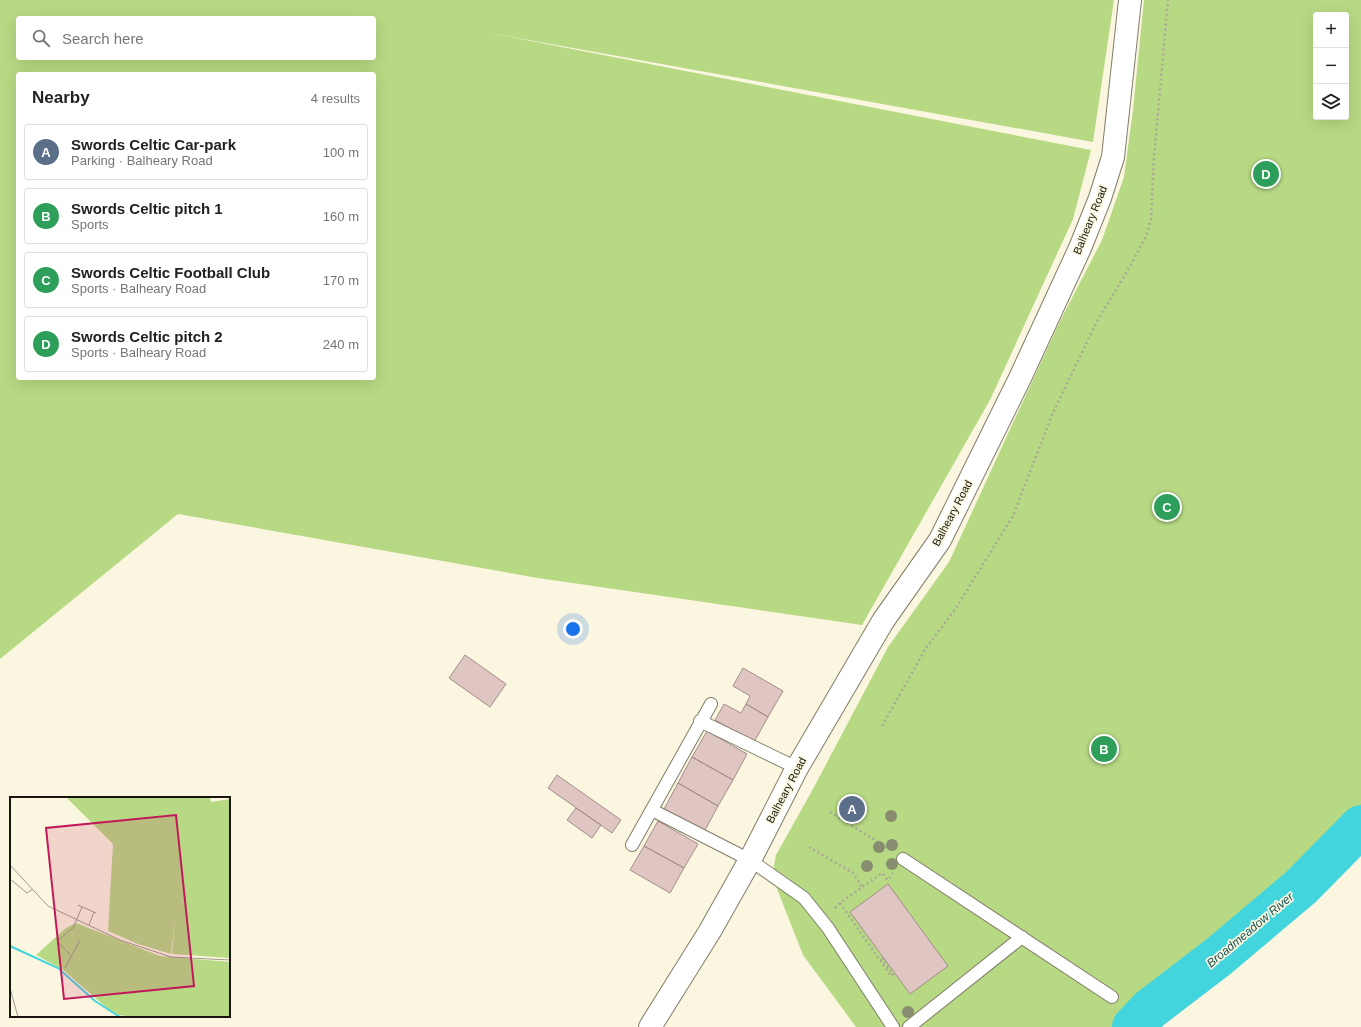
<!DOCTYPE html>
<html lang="en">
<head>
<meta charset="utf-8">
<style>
	:root { --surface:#fff; --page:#f2f2f2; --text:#222; --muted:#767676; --line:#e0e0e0; --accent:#0b8043 }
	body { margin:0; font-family:Helvetica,sans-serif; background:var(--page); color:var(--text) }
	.controls { position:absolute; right:12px; top:12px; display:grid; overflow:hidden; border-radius:4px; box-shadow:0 4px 16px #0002 }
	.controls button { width:36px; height:36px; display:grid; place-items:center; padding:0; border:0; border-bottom:1px solid var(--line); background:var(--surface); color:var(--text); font:20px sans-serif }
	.you { position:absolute; left:573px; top:629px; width:14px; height:14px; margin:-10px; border:3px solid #fff; border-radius:50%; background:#1a73e8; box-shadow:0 0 0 6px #1a73e833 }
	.badge { display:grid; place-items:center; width:26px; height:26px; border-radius:50%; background:var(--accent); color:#fff; font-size:13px; font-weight:700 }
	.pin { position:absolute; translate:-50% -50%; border:2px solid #fff; box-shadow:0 1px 4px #0006 }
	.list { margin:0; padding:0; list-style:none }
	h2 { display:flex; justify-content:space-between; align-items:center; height:52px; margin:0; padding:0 16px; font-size:17px }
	h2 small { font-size:13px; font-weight:400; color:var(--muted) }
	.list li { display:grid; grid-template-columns:26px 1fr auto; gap:12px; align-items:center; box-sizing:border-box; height:56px; margin:0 8px 8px; padding:0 8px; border:1px solid var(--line); border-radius:4px }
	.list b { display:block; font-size:15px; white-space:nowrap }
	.list p { margin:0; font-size:13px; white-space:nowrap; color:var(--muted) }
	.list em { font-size:13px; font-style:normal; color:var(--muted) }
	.icon { flex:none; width:22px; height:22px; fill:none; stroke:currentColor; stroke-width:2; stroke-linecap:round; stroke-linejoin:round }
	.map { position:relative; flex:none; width:1361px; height:1027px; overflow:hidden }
	.search { position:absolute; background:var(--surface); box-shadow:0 4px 16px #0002; left:16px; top:16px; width:360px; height:44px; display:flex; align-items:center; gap:10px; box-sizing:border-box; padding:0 14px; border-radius:4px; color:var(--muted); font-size:15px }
	.panel { position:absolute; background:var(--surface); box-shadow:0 4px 16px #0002; left:16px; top:72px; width:360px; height:308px; border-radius:4px }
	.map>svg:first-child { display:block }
	.green { fill:#b7d983; fill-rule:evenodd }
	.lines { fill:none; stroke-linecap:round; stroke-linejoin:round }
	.river { stroke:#42d5dd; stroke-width:42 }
	.building { fill:#e0c6c3; stroke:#a48c8a }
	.lane-casing { stroke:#817d69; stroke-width:14 }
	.street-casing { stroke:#817d69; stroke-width:24 }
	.path { stroke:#aca897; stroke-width:2.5; stroke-dasharray:2 3; stroke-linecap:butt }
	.lane { stroke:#fff; stroke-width:12 }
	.street { stroke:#fff; stroke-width:22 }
	.tree { fill:#878d6e }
	.labels { text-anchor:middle; stroke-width:3.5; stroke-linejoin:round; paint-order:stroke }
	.street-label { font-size:11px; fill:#17150d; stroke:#faf6df }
	.water-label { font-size:12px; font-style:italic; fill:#135154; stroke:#faf6df }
	.inset-river { fill:none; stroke:#42d5dd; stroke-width:2 }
	.inset-road { fill:none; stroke:#9f9c8b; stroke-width:1 }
	.view { fill:#c2185b; fill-opacity:0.15; stroke:#c2185b; stroke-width:2 }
	.inset-edge { fill:none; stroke:#17150d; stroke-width:2 }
</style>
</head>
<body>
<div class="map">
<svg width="1361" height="1027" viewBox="0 0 1361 1027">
	<rect width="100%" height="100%" fill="#faf6df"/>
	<path class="green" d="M0,0h1114l-21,142 -603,-109 601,117 -18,69 -83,181 -128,225 -324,-47 -360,-64 -178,145zM18,18h356v40h-356zM18,74h356v304h-356z
		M1144,0h217v805l-112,107 -131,109 -5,6h-257l-53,-72 -31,-79 4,-21 37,-66 75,-142 61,-85 110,-239 43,-83 22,-63 9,-67zM1316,15h30v102h-30z"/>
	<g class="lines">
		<path class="river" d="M1133,1027l17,-18 68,-52 83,-70 60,-61"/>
	</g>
	<path class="building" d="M465,655l41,29 -16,23 -41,-29z
		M743,668l40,23 -15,26 -22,-13 4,-8 -17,-10z
		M724,704l17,9 5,-9 22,13 -14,25 -39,-22z
		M707,731l40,23 -14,26 -41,-23z
		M692,757l41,23 -15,26 -40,-23z
		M557,775l64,45 -9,13 -64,-45z
		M678,783l40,23 -14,26 -40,-23z
		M576,808l25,17 -9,13 -25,-18z
		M658,821l40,23 -14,24 -40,-22z
		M644,846l40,22 -14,25 -40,-23z
		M888,884l60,82 -38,28 -60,-82z"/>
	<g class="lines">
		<g class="lane-casing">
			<path id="lane" d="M700,721l97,47
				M652,810l98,50 54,38 24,30 65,99
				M632,845l79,-141
				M903,859l209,138
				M909,1027l113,-90"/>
		</g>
		<g class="street-casing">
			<path id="street" d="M650,1027l60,-96 40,-71 47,-92 86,-147 57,-81 80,-162 60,-130 20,-50 13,-41 17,-157"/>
		</g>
		<path class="path" d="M882,726l44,-78 30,-40 57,-92 39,-101 44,-92 37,-62 13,-25 5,-17 3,-62 14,-157
			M830,812l59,37
			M809,847l44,26 9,14
			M840,903l51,73 2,-2 -11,-15 2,-1
			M835,908l5,-5 42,-30 6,7 5,-7"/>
		<use href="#lane" class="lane"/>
		<use href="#street" class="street"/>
	</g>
	<g class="tree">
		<circle cx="891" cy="816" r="6"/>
		<circle cx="892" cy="845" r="6"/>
		<circle cx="879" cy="847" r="6"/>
		<circle cx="892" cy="864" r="6"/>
		<circle cx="867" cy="866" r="6"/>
		<circle cx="908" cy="1012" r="6"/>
	</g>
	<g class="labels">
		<g class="street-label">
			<text transform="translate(1090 220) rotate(-68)" y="4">Balheary Road</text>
			<text transform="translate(952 513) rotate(-62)" y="4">Balheary Road</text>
			<text transform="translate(786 790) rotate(-62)" y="4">Balheary Road</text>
		</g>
		<g class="water-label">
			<text transform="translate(1250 930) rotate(-40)" y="4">Broadmeadow River</text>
		</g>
	</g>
	<g transform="translate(10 797)">
		<rect width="220" height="220" fill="#faf6df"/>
		<path d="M56,0h144l1,5 19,-3v159l-58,-4 3,-35 -4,35 -33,-10 -30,-13 5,-87zM66,126l84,33 70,6v55h-96l-15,-2 -12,-7 -45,-39 -26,-14 30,-27z" fill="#b7d983"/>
		<path class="inset-river" d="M0,149l48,22 37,33 25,16h7"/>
		<path class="inset-road" d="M0,68l38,41 72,34 51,17 59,3M0,82l17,14 6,-4M68,108l18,8M79,128l5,-13M61,159l-14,-15 16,-13 9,-21M55,171l15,-28M0,191l8,29"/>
		<path class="view" d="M166,18l18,171 -130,13 -18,-171z"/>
		<rect width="220" height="220" class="inset-edge"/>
	</g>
</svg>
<div class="controls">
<button>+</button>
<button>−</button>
<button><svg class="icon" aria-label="layers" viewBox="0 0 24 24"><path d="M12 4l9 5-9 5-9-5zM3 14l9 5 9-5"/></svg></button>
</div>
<div class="you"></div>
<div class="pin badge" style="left:852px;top:809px;background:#5c6f8a">A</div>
<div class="pin badge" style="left:1104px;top:749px;background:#2e9e5b">B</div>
<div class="pin badge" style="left:1167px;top:507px;background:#2e9e5b">C</div>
<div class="pin badge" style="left:1266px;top:174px;background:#2e9e5b">D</div>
<div class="search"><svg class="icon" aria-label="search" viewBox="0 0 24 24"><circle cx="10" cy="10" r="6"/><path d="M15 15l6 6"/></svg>Search here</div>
<section class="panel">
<h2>Nearby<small>4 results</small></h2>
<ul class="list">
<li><span class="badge" style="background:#5c6f8a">A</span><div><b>Swords Celtic Car-park</b><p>Parking · Balheary Road</p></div><em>100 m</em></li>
<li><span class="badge" style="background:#2e9e5b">B</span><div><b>Swords Celtic pitch 1</b><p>Sports</p></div><em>160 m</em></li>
<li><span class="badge" style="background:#2e9e5b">C</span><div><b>Swords Celtic Football Club</b><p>Sports · Balheary Road</p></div><em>170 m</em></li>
<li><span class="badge" style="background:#2e9e5b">D</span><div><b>Swords Celtic pitch 2</b><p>Sports · Balheary Road</p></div><em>240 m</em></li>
</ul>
</section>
</div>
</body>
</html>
